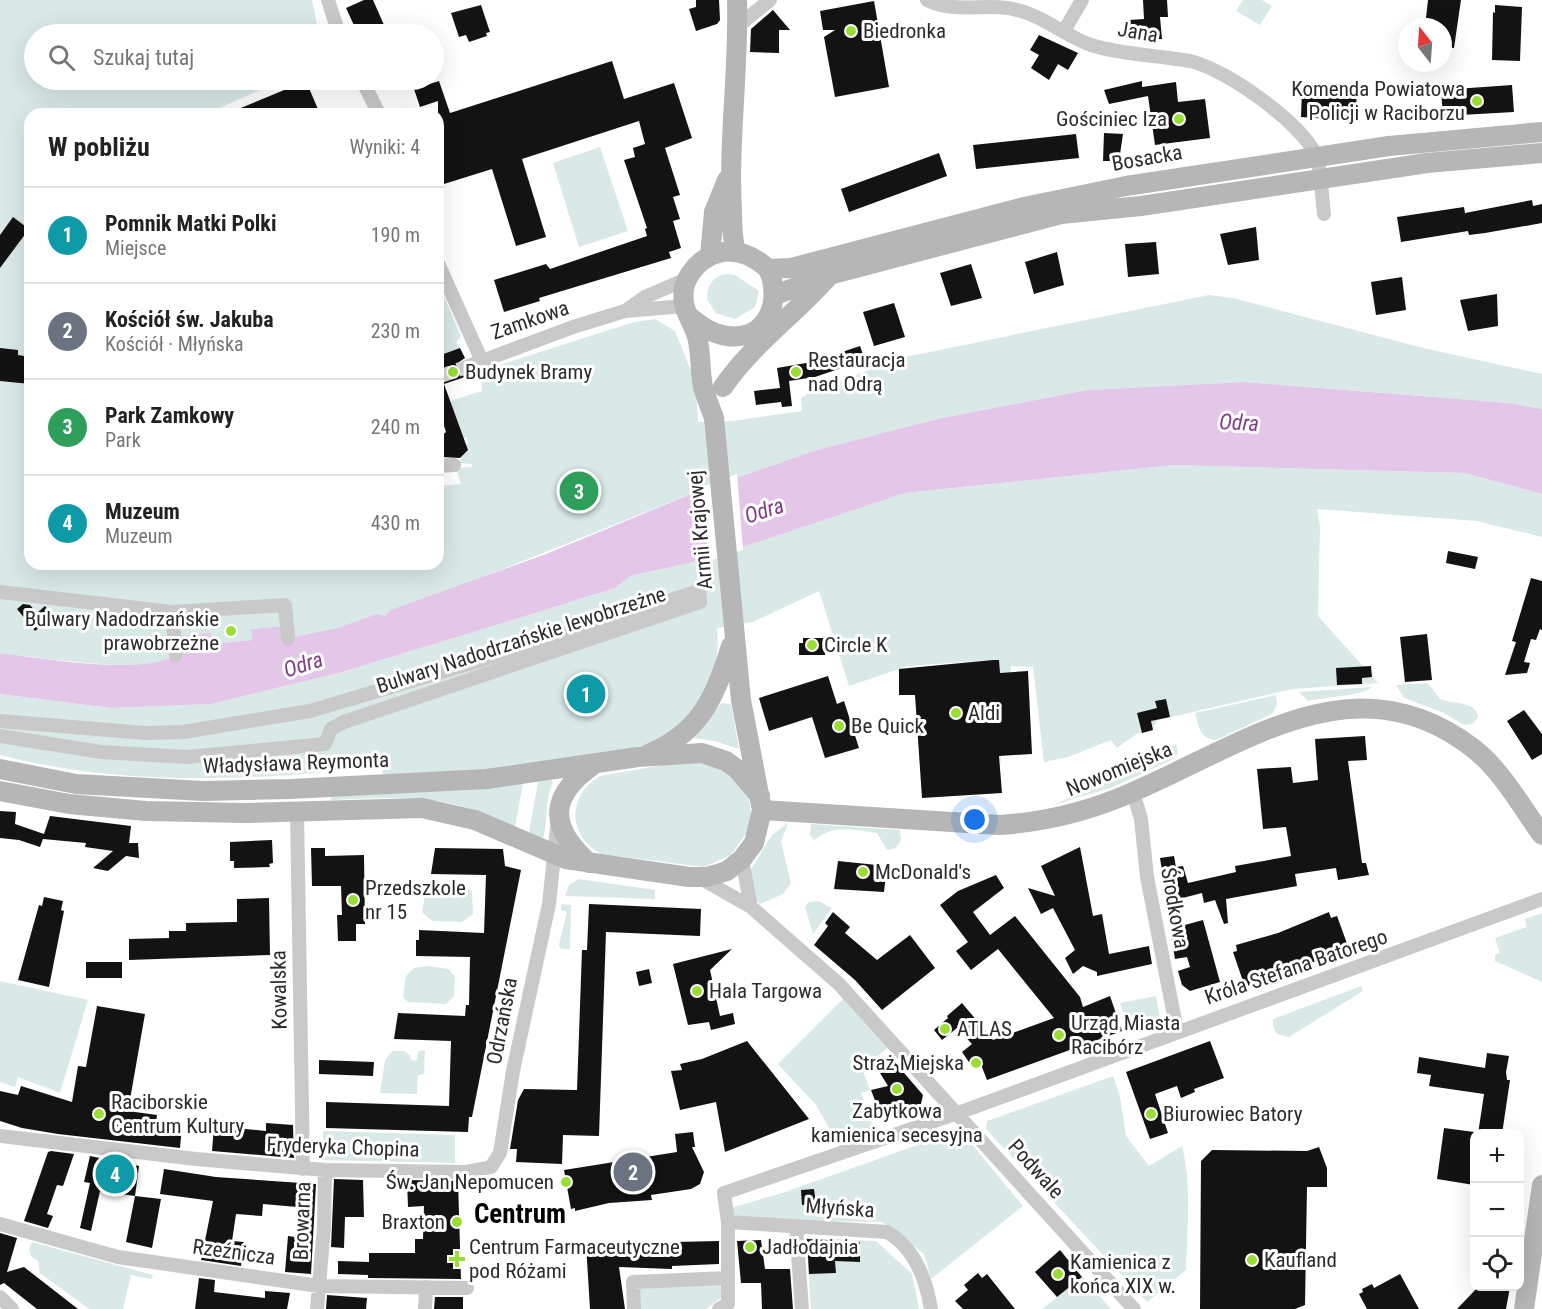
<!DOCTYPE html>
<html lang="pl">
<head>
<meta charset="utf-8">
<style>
	:root { --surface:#fff; --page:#f2f2f2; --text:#222; --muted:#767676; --line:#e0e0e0; --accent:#57772a }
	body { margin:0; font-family:"Roboto Condensed",sans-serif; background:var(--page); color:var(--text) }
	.controls { position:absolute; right:18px; bottom:18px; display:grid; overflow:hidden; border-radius:12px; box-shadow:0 6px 24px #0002 }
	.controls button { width:54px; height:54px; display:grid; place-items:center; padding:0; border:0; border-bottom:2px solid var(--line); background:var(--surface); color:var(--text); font:30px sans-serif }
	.compass { position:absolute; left:1398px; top:18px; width:54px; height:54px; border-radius:50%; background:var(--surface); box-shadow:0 6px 24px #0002; rotate:343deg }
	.you { position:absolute; left:975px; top:820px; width:21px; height:21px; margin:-15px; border:4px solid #fff; border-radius:50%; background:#1a73e8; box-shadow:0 0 0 9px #1a73e833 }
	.badge { display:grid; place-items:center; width:39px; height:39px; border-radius:50%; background:var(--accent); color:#fff; font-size:20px; font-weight:700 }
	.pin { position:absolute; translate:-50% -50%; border:3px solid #fff; box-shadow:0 2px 6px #0006 }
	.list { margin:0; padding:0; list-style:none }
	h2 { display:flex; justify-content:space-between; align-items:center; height:78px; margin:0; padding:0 24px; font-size:26px }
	h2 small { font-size:20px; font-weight:400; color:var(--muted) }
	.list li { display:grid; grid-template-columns:39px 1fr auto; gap:18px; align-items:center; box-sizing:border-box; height:96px; padding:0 24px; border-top:2px solid var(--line) }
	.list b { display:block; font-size:22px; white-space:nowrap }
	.list p { margin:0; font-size:20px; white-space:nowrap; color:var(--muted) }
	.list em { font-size:20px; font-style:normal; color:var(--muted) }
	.icon { flex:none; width:33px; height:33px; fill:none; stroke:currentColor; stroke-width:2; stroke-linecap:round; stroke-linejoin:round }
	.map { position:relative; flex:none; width:1542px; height:1309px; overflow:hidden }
	.search { position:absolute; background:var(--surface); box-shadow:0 6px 24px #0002; left:24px; top:24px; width:420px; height:66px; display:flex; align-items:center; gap:15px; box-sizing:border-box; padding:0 21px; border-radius:33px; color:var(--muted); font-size:22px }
	.panel { position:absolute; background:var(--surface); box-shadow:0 6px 24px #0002; left:24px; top:108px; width:420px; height:462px; border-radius:18px }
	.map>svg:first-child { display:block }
	.green { fill:#d9e9e8 }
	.water { fill:#e4c6e9 }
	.pier { fill:#fff }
	.building { fill:#131313 }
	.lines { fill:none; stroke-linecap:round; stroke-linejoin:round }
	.street-tunnel { stroke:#d5d5d5; stroke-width:14; stroke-dasharray:14 7; stroke-linecap:butt }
	.street { stroke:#c9c9c9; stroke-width:14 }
	.secondary { stroke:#b6b6b6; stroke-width:20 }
	.poi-dot { fill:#98de33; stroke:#fff; stroke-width:2 }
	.labels { text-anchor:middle; stroke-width:6; stroke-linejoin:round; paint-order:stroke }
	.poi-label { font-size:21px; fill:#2c2c2c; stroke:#fff; text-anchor:start }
	.street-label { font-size:21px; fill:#2c2c2c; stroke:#fff }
	.water-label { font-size:22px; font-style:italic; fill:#803e8a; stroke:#fff }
	.district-label { font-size:27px; font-weight:bold; fill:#000; stroke:#fff }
</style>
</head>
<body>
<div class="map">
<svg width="1542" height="1309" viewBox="0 0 1542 1309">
	<rect width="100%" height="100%" fill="#fff"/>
	<path class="green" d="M0,0h312l7,34h-285v46h248l-76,34h-176v450h408v-78l23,-2 -5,-16 16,-1v-3l-13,-1 9,-21 -2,-5 -3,1 -13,-37 32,-10 -1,-20 153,-49 21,-3 20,12 21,52 2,39 35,-1 69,-10 -1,-13 9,-6 95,-35 304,-62 24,3 190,50 119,26v35l-33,-6 -264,-21 -158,8 -145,28 -126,32 -120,42 -311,124 -81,21 -19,2 -2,-13 -32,3 1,11 -40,4 -1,-11c-15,9 -31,23 -48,29 -28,10 -130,-5 -163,-9z
		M1243,0h19l10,6 -12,19 -24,-14z
		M600,147l28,84 -49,16 -26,-84z
		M726,274l9,1 24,16 -4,16 -20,12 -19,-6 -9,-14c0,-14 5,-22 19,-25z
		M438,282l23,54 -5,6 4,6 -22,8z
		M1174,465l291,8 77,21v43l-65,-16 -160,-12 3,17 -2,90 60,67 -85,6 -135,31 -8,12 -12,1 -21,15 -6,-8 -43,17 -24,5 -11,-95 -22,-1 -11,100 -7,-106 -85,6 -59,20 -30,-95 -66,31 -36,6c6,56 -25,101 -78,119l-178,27 -78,3 -1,-11c-125,15 -260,21 -382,-11v-61l111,14 100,-4 128,-31 193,-59 83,-26 14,-12 78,-17 198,-66z
		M1428,683l12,16c13,6 36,1 38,18l-6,7 -8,1 -22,-13 -38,-14 -8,-13z
		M1372,687c-10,9 -48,10 -64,14l-9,-9z
		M1276,695l1,10 -5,9 -56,26c-16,-1 -17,-13 -21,-27z
		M721,703l10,1 8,45 -24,-8 -21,-3z
		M1176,744l2,9 -4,6 -61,28 -59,18z
		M698,759l26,8 25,31 2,17 -4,17 -16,23 -27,12 -103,-13c-34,-18 -34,-59 -1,-78z
		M551,779l2,4c-9,16 -5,52 -11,56l-13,-7 9,-50z
		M523,783l-8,45c-14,-6 -29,-14 -44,-19 -45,-15 -93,-11 -140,-9v-4z
		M788,823l-7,19 10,41 -8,11 -23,10 -4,-5 -6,-28 22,-36z
		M811,824l89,6 1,10 -5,8 -9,2 -10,-17c-25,-3 -42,-9 -63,7l-4,-5z
		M579,879l76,11v9l-90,-3 4,-11z
		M461,885l11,6 1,23 -11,8 -30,-1 -10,-9 3,-17 13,-9z
		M818,901l14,7 -19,26 -8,-27 4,-5z
		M561,904l10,1 -1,44h-9l-2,-4 8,-33 -6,-2z
		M1542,913v69l-47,-21v-6l5,-2 -5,-15 32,-11 -2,-8z
		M428,966l21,3 6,8 -1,19 -8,8 -38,-2 -5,-5 3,-21 8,-8z
		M0,981l88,19 -28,93 -42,-16 -3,10 -15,-5z
		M1361,986l2,5 -74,46 -12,-3 -4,-8v-7z
		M1156,996l4,22 -32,10 -8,-25z
		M844,998l45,49 -27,21 8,22 -9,3 15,44 -35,12 -25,-44 -38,-41z
		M425,1050l-1,24 -6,1 -1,19 -37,-1 5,-32 7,-10h12l6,4 1,5 5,1 3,-10z
		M1113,1076l7,20 6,40 23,30 33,-20c10,40 5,83 4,124l-39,32 -161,-173 1,-8z
		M960,1130l63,76 -92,73 -7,-25 -42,-32 -149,-2 -2,-12 54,-16z
		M323,1131l132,4v28l-132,-3z
		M806,1238l70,3 36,33 7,35h-108z
		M32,1242l121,33 -2,4 -20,-4 -8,34h-34l-49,-36 -2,-12 -7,-5 -2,-7z
		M1083,1277l28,32h-69z
		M717,1284l5,4v9l-16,12h-66l-1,-18 3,-6z"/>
	<path class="water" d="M1245,382l264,21 33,6v85l-77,-21 -291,-8 -269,28 -198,66 -77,17 -15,12 -83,26 -193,59 -128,31 -100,4 -111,-14v-41c39,5 140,22 172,4l8,-21 31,-3 1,11 40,-4 -1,-11 32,-3 2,13 53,-11 39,-14 8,2 6,-6 155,-56 150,-62 120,-42 126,-32 145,-28z"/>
	<path class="pier" d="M737,474l6,76 -34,11 -8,-74z"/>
	<path class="building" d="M364,0h9l15,34h-14v-5l-16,5 -12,-26z
		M696,0h23l1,20 -3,4 -21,7 -7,-22 7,-2z
		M1143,0h24l1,17h-8l2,22 -32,2 -1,-21 15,-1z
		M1428,0h33l-7,48 -11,-1v-20h-18z
		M874,1l15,86 -54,10 -11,-60 11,-7h-12l-3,-19z
		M481,5l9,27 -4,1 1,3 -18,6 -3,-7 -7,2 -8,-24z
		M1495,5l27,2 -2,54 -28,-1 1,-48 2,1z
		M773,10l17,20h-11v23l-29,-1 1,-23z
		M1039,35l39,18 -10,17 -10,-6 -9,16 -18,-12 8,-13 -9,-5z
		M612,61l12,38 50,-16 18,55 -27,10 15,47 -7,2 7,22 -7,2 8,27 -12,4 2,6 -132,40 1,3 -36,11 -10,-32 52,-16 4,5 97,-33 -2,-7 2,-1 -23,-68 11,-3 -2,-9 12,-4 -6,-23 -117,38 24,78 -30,9 -24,-77 -48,15 -6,-21v-62l-18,6 -6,-18 25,-8 11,32z
		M306,81l14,33h-94z
		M1142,81v6l34,-5 2,20 27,-3 5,39 -55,7 -7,-49 -39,8 -5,-14z
		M1512,85l2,27 -71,4 -2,-26z
		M1302,90l55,3 -2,28 -54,-4z
		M1104,133l19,1 -4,27h-16z
		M1076,134l3,24 -103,11 -3,-24z
		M939,153l8,23 -98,36 -8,-23z
		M1532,200l1,6 9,-2v19l-57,10 -16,2 -1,-4 -67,11 -4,-25 67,-10 1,6z
		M13,217l16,12 -29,39v-33z
		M1256,227l3,33 -31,5 -8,-31z
		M1156,242l3,32 -31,3 -3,-33z
		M1057,252l7,33 -30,9 -9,-32z
		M971,264l11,34 -31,8 -11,-33z
		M1402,277l4,33 -30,5 -5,-33z
		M1497,294l1,32 -30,5 -8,-31z
		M894,303l11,34 -31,9 -11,-34z
		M860,346l5,14 -50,17 -26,4 3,25 -10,1 -1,-5 -25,3 -2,-14 26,-3 -3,-20 35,-6z
		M0,348l18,2v5l12,2v27l-30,-3z
		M460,348l5,10 -6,4 -1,9 6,5 7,-1 -27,9 24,66 -8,8 -19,-1 -3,-6v-12l8,-7 -8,-25v-51z
		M1448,551l30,6 -3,12 -29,-6z
		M1531,578l11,3v49l-2,-1 -4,11 -5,-1 -7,23 6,1 -3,10 -22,2 11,-33 -4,-1z
		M23,604l7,1 7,8 8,-7 8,10 -18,15 -18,-22z
		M1427,634l5,46 -27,2 -5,-45z
		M803,638h23l-1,17h-26v-12h4z
		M993,660h6l1,13 28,-2 4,83 -33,2 3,37 -80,5 -7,-103h-16v-26z
		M1371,666l1,11 -10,1v6l-25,1 -1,-17z
		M828,676l9,28 7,-3 15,47 -34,10 -13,-41 -43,14 -10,-33z
		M1166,699l4,18 -19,4 2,9 -11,3 -5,-20 20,-5 -2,-7z
		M1524,710l18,24v20l-10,6 -25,-39z
		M1365,736l2,24 -19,1 14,102h4l3,12 -31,5 -2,-12 -41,6 2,12 -71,13 2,24 -4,1 -9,-24 -11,3 -2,-10 -35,9 -7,-44 14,-2 2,11 7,-1 5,17 48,-11 -1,-6 56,-10 -5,-29 -23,2 -6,-60 34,-2 2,16 25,-3 -3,-41z
		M0,811l16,1 -1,12 29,10 6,-18 81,10 -2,17h9l1,15 -13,-2 -18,15 -15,-3 20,-17 -28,-4 1,-4 -43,-4 -3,8 -21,-7 -19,-2z
		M272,840l1,23 -4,1 1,3 -36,1v-7h-4v-19z
		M1080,847l13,69 9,-2 7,40 40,-8 3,18 -55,12v-4l-14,-6 -10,8 -8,-16 10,-8 -22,-42 -12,6 -13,-26 27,8 -14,-30z
		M311,848h14v8l39,-1 1,69h-9v17h-18l-1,-26h5l-1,-29h-29z
		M435,848l68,1 2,17 16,4 -49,247h-3l-1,15 -142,-4v-26l123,4 2,-65 -57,-2 4,-26 67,3 1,-11h3l1,-48 -54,-1v-16h3v-10l65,3 2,-58 -55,-1z
		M838,861l49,5 -3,26 -50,-3z
		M996,875l8,13 -31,24 17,23 25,-19 65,81 3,10 27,-11 12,35 -135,49 -7,-18 -9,3 -9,-13 10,-8 -15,-16 -15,12 -8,-10 14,-12 -1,-2 15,-13 31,37 61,-22 -56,-69 -27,21 -15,-19 12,-9 -28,-37 18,-14z
		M44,897l19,4 -2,9 3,1 -15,76 -31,-7 21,-75 3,1z
		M269,898l1,57 -141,5v-21l40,-1v-7h17v-8l51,-1v-23z
		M589,904l112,5 -1,27 -94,-4 -7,204 -36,-1 -1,29 -46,-2 1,-13h-7l8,-49 6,-11 53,1 5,-140h5z
		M833,912l17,15 -5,6 32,27 33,-25 25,33 -53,42 -27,-30 -41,-35 14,-19 -3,-3z
		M1329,912l2,6 6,-2 12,33 -104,38 -12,-35 4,-1 -1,-6 42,-12z
		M1203,920l17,62 -30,9 -8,-6 -4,-14 12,-4 -3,-10 -12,2 -5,-30z
		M732,949l-22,21 10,46 13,-3 2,11 -24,6 -2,-8 -21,3 -15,-61z
		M86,962h36v16h-36z
		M649,969l3,14 -13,3 -3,-14z
		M97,1006l48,8 -17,97 29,4 -1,7 26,4 -2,22 -122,-14 -36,-6 -22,-7v-30l18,4 3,-9 51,16 6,-36 8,1z
		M747,1041l62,78 -84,33 -9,-50 -36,8 -9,-39 11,-1 -2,-6 22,-5z
		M1210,1041l14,37 -30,11 1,3 -14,6 -4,-12 -22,8 13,39 -18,6 -24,-67z
		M1487,1053l22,3 -3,16 1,8h3l-8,54h-24l6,-40 -55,-8 2,-11 -14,-2 2,-16 66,11z
		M319,1060l55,2 -1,14 -54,-2z
		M893,1060l30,35 -2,9 -39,15 -11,-29 17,-4 -8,-13z
		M266,1123l27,2 1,33 -82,-7 2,-25 52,5z
		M1444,1128l30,4v53l-37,-6z
		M693,1132l2,15h-3l12,25 -4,12 -9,5 -40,6 1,5 -43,3 -34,8v-3l-4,1 -7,-39 113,-18 -2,-18z
		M1319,1147l8,21v19h-20l-2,118 -10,4h-95l1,-148 11,-11 95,1z
		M51,1151l23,3 -11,32 -6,-1 -10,29 6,2 -5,12 -24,-7 24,-69z
		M90,1156l49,10 -4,30 -35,-5 -9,40 -11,-3 10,-45 -6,-1z
		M164,1169l52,8 100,7 -5,90 -26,-2 3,-36 7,1 2,-30 -34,-3 -1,12 -26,-2 -4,27 12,1 -3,24 -40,-6 12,-59 -53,-7z
		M334,1179l29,1 1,37h-19l-1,31 -13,-1z
		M407,1180l51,1 3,98 -93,-1v-3l-30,-1v-13l31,1v-9h46v-14h8l1,-33 -16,1z
		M814,1189l2,15 -14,1 -1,-15z
		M135,1196l26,3 -9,49 -26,-6z
		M0,1233l17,5 -10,34 17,-5 54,42h-41l-33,-26 -4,2z
		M807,1239l53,3v20l-25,-1 1,12 -27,1z
		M761,1240l4,29h25l3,40h-31l-1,-26h-20l-4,-42z
		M719,1241v23l-47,2v3l-53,-2 6,42h-35l-4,-65z
		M1060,1250l22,27 -25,20 -22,-25z
		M978,1273l4,5 5,-4 28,35h-52l-8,-8 13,-11 -4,-5z
		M1400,1274l19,35h-52l-8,-15 4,-2 -1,-3 10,-5 2,4z
		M199,1278l16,2 -1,12 51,6v-7l25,2 -3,16h-92z
		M1478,1287h32l-4,22h-49z
		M327,1295l40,3 -1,11h-40z
		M435,1297h28v12h-29z"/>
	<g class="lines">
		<path class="street-tunnel" d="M438,377l28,-10"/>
		<path class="street" d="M328,0l11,34
			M927,0c29,15 63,1 94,11 25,7 46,26 70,34 32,10 66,10 99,16 36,8 110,61 126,94 5,13 6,44 8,59
			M738,26l32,-26
			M1064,31l18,-31
			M362,80l17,34
			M438,263l43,96
			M627,310l18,-13 42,-18
			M466,367l107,-40 52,-16 60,-5
			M438,466l16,-1
			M0,592l172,20 113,-7 3,33
			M172,612l4,43
			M0,721l145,12 38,-1 127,-21 209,-62 180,-58 1,11 -356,120 -13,7 -6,15 -138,13 -86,-5 -101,-16
			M1133,792l8,27 6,58 30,154
			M297,811l6,358
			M742,859l9,48
			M700,878l51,29 88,77 295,325
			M0,1136l196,23 129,11 140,2 26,-5 9,-14 13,-82 36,-167 9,-86
			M0,1224l118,33 201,29 148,2
			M796,1226l6,83
			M0,1297l12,12
			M317,1309l7,-82 1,-57
			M425,1309l1,-22
			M634,1309l-1,-27 95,-4
			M719,1309l9,-5v-82
			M931,1309c-5,-30 -16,-61 -44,-77l-159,-10 -4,-29 234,-80 584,-214"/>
		<path class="secondary" d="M736,252c-4,-14 -4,-27 -4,-41 -4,-70 7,-140 5,-211
			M710,256l4,-44 13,-32
			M768,269l23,-1 233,-61 102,-21 263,-40 153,-14
			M775,295l54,-20 232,-61 80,-8 286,-43 115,-10
			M723,387c29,-42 71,-72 105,-110
			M646,755c54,-21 69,-58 85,-109
			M0,769l76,15 127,7 87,-2 197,-10 151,-22 64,-4 24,8 11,8 23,27
			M0,791l69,13 77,7 99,2 177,-5 53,12 91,39 123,18h18l20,-6 15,-12 12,-16 8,-33 -21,-110 -27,-282c-4,-11 -8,-21 -11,-31 -3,-15 -2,-31 -5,-46 -2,-13 -10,-22 -13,-34 -7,-24 10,-47 33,-54 19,-5 36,3 50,16 15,32 -1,72 -41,67 -15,-2 -26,-10 -37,-19
			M762,810l237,15c48,-3 92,-14 136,-34 113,-49 222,-133 339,-42 28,22 47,57 68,86
			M589,863c-40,-36 -41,-66 4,-98
			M1524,1309l18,-124"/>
	</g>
	<g class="poi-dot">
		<circle cx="851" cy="31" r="6"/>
		<circle cx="1477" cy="101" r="6"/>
		<circle cx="1179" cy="119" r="6"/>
		<circle cx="453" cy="372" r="6"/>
		<circle cx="796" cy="372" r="6"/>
		<circle cx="231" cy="631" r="6"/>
		<circle cx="812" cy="645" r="6"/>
		<circle cx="956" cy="713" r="6"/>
		<circle cx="839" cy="726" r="6"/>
		<circle cx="863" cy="872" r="6"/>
		<circle cx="353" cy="900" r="6"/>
		<circle cx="697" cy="991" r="6"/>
		<circle cx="945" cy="1029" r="6"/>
		<circle cx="1059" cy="1035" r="6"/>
		<circle cx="976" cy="1063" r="6"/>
		<circle cx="897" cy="1089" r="6"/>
		<circle cx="99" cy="1114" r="6"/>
		<circle cx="1151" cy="1114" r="6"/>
		<circle cx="566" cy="1182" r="6"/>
		<circle cx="457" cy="1222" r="6"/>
		<circle cx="750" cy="1247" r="6"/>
		<path d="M454 1250h6v6h6v6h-6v6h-6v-6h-6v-6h6z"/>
		<circle cx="1252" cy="1260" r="6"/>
		<circle cx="1058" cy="1274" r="6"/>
	</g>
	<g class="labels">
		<g class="poi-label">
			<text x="863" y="38">Biedronka</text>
			<text x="1465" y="96" text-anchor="end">Komenda Powiatowa<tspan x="1465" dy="24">Policji w Raciborzu</tspan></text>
			<text x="1167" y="126" text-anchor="end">Gościniec Iza</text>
			<text x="808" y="367">Restauracja<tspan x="808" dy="24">nad Odrą</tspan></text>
			<text x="465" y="379">Budynek Bramy</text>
			<text x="219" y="626" text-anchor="end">Bulwary Nadodrzańskie<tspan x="219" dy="24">prawobrzeżne</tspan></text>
			<text x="824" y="652">Circle K</text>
			<text x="968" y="720">Aldi</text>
			<text x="851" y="733">Be Quick</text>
			<text x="875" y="879">McDonald's</text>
			<text x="365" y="895">Przedszkole<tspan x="365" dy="24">nr 15</tspan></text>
			<text x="709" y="998">Hala Targowa</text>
			<text x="1071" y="1030">Urząd Miasta<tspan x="1071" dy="24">Racibórz</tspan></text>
			<text x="957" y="1036">ATLAS</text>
			<text x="964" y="1070" text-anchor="end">Straż Miejska</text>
			<text x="111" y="1109">Raciborskie<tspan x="111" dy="24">Centrum Kultury</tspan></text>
			<text x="897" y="1118" text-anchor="middle">Zabytkowa<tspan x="897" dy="24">kamienica secesyjna</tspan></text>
			<text x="1163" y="1121">Biurowiec Batory</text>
			<text x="554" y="1189" text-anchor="end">Św. Jan Nepomucen</text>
			<text x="445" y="1229" text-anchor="end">Braxton</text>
			<text x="469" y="1254">Centrum Farmaceutyczne<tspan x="469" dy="24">pod Różami</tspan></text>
			<text x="762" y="1254">Jadłodajnia</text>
			<text x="1264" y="1267">Kaufland</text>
			<text x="1070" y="1269">Kamienica z<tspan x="1070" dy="24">końca XIX w.</tspan></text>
		</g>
		<g class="street-label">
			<text transform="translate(1138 32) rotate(10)" y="7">Jana</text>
			<text transform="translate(1147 158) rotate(-10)" y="7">Bosacka</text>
			<text transform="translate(530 320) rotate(-19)" y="7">Zamkowa</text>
			<text transform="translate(700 530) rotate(-95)" y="7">Armii Krajowej</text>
			<text transform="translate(521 640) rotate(-18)" y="7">Bulwary Nadodrzańskie lewobrzeżne</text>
			<text transform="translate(296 763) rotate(-2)" y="7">Władysława Reymonta</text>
			<text transform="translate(1119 769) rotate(-22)" y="7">Nowomiejska</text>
			<text transform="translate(1175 908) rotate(80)" y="7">Środkowa</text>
			<text transform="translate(1296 967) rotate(-19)" y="7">Króla Stefana Batorego</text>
			<text transform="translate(279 990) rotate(-91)" y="7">Kowalska</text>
			<text transform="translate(502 1021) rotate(-79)" y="7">Odrzańska</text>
			<text transform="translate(343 1147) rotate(2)" y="7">Fryderyka Chopina</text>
			<text transform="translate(1036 1169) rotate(48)" y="7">Podwale</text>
			<text transform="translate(840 1208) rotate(4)" y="7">Młyńska</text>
			<text transform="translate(302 1221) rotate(-88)" y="7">Browarna</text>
			<text transform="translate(234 1252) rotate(8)" y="7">Rzeźnicza</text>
		</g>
		<g class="water-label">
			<text transform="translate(1239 422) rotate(3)" y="8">Odra</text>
			<text transform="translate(764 510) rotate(-18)" y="8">Odra</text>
			<text transform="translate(303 664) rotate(-18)" y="8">Odra</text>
		</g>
		<g class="district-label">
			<text x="520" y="1223">Centrum</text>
		</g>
	</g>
</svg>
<div class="controls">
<button>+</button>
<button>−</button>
<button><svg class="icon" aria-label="locate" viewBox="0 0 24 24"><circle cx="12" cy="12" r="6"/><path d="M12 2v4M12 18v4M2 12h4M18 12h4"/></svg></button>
</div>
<svg class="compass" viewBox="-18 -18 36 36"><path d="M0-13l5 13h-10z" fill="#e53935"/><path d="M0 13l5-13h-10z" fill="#767676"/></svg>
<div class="you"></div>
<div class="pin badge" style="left:586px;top:694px;background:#0f9aa8">1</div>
<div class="pin badge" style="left:633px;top:1172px;background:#6b7280">2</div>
<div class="pin badge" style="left:579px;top:491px;background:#2e9e5b">3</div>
<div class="pin badge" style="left:115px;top:1174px;background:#0f9aa8">4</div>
<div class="search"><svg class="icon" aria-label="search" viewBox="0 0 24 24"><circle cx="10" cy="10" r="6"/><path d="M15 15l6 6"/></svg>Szukaj tutaj</div>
<section class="panel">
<h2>W pobliżu<small>Wyniki: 4</small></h2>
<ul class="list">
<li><span class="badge" style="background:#0f9aa8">1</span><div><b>Pomnik Matki Polki</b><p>Miejsce</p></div><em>190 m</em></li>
<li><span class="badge" style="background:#6b7280">2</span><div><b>Kościół św. Jakuba</b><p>Kościół · Młyńska</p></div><em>230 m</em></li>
<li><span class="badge" style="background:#2e9e5b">3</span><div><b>Park Zamkowy</b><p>Park</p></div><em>240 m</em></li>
<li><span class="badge" style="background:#0f9aa8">4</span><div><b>Muzeum</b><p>Muzeum</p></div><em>430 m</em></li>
</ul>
</section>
</div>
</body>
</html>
